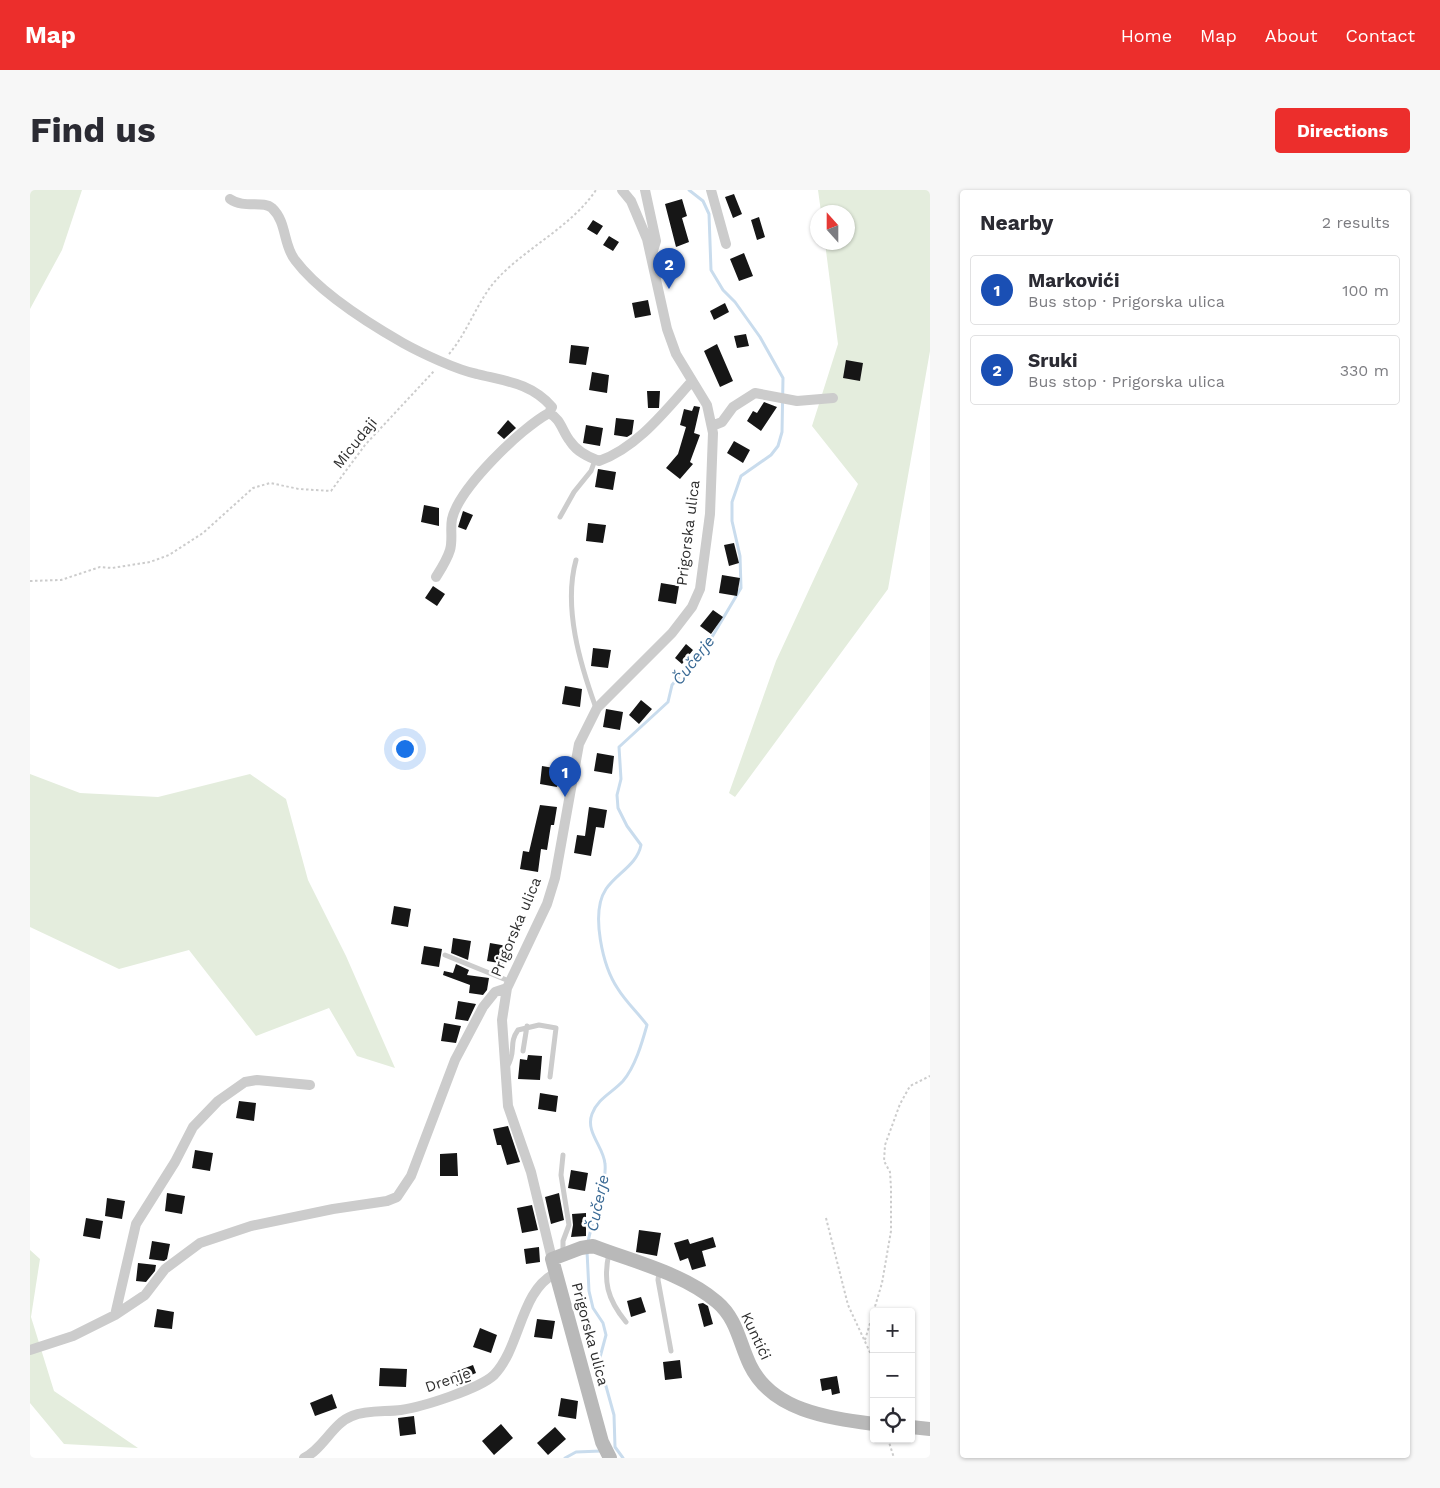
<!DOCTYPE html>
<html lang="en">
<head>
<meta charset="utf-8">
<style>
	:root { --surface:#fff; --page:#f7f7f7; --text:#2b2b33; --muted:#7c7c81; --line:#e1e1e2; --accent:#ec2e2c }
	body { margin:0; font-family:"Work Sans",sans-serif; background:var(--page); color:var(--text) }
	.controls { position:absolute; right:15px; bottom:15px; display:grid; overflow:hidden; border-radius:5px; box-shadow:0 1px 4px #0004 }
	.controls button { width:45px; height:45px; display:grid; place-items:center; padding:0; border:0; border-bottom:1px solid var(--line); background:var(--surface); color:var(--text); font:25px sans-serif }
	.compass { position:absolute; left:780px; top:15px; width:45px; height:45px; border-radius:50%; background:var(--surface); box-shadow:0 1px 4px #0004; rotate:339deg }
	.you { position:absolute; left:374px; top:558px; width:18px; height:18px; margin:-12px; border:4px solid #fff; border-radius:50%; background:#1a73e8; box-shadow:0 0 0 8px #1a73e833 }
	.badge { display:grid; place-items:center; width:32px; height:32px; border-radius:50%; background:var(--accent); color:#fff; font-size:16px; font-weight:700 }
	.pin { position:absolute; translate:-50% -41px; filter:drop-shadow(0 1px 2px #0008) }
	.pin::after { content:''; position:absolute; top:26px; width:18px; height:15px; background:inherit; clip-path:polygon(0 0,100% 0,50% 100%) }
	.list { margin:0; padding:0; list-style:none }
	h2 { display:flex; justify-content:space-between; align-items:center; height:65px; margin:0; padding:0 20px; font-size:21px }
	h2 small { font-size:16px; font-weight:400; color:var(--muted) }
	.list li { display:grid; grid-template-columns:32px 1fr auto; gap:15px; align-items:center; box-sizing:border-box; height:70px; margin:0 10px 10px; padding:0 10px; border:1px solid var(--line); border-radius:5px }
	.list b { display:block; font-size:19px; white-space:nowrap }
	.list p { margin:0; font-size:16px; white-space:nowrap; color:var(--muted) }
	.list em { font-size:16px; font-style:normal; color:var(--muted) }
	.icon { flex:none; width:28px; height:28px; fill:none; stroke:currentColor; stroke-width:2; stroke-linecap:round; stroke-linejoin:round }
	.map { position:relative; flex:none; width:900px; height:1268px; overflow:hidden; border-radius:5px }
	header { display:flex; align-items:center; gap:30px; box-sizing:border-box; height:70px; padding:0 25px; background:var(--accent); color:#fff }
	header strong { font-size:24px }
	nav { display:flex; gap:28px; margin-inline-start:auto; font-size:18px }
	.intro { display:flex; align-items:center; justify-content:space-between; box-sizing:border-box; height:120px; padding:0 30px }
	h1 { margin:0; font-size:35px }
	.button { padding:12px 22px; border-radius:5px; background:var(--accent); color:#fff; font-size:18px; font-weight:700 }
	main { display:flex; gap:30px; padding:0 30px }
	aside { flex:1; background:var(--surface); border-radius:5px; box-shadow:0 1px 4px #0004 }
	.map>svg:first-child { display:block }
	.green { fill:#e4eddd }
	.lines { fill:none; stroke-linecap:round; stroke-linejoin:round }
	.stream { stroke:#c9dced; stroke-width:3 }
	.building { fill:#161616 }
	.path { stroke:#ccc; stroke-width:2; stroke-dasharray:2.5 2.5; stroke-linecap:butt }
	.lane { stroke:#ccc; stroke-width:5 }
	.street { stroke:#ccc; stroke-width:10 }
	.secondary { stroke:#b9b9b9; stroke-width:14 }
	.labels { text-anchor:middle; stroke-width:5; stroke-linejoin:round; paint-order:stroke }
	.street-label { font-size:15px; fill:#2f2f2f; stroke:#fff }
	.water-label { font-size:16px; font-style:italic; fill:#3a6a95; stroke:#fff }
</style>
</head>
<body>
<header>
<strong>Map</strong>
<nav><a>Home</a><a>Map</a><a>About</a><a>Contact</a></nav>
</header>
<div class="intro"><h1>Find us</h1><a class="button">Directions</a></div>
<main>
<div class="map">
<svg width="900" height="1268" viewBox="0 0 900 1268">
	<rect width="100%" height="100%" fill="#fff"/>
	<path class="green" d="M0,0h52l-20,60 -32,59z
		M788,0h112v161l-42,238 -153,208 -6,-4 47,-132 82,-177 -46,-58 26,-82 -13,-101 23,-1v-30h-27z
		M0,584l50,19 78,4 92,-23 36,25 22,81 38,76 49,112 -38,-12 -28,-48 -73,28 -67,-86 -70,19 -89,-42z
		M0,1060l10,9 -9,58 23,74 84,57 -74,-4 -34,-41z"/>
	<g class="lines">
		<path class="stream" d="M558,1052c4,-23 19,-58 17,-78 -1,-17 -20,-32 -13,-50 6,-16 20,-21 31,-33 12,-14 19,-38 24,-56 -9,-12 -21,-23 -29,-36 -15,-22 -28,-76 -12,-100 11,-16 31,-24 35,-44l-14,-19 -9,-18 -1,-13 4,-16 -2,-32 49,-45 4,-17 40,-48 29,-49 -1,-32 -8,-35v-19l9,-26 30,-21 7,-9 4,-14 1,-54 -23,-41 -25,-35 -12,-12 -12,-20 -2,-56 -6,-13 -14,-11
			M557,1061l2,40 4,17 10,15 3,12 -7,26 15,54 1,32 8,11
			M535,1268l11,-6 25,-1"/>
	</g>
	<path class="building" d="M704,4l8,20 -9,4 -8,-21z
		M652,9l5,17 -5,2 7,24 -13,5 -11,-43z
		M729,27l6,20 -8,3 -6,-20z
		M563,30l10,6 -6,9 -10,-6z
		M579,46l10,6 -6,9 -10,-6z
		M714,63l9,23 -14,5 -9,-22z
		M618,110l3,15 -16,3 -3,-15z
		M695,113l4,9 -15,8 -4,-9z
		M716,144l3,12 -12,2 -3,-12z
		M687,154l16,37 -13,6 -16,-36z
		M541,155l18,2 -3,18 -17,-2z
		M816,170l17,3 -3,18 -17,-3z
		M562,182l17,3 -2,18 -18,-3z
		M617,201h13l-1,17h-11z
		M734,212l13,5 -16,24 -14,-10 6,-10 4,2z
		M664,216l6,1 -6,26 6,2 -10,27 3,2 -13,15 -14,-11 12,-14 8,-27 -6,-2 4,-16 8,2z
		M586,228l18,2 -2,14 -5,3 -13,-2z
		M478,230l8,8 -12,11 -7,-6z
		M556,235l17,3 -3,18 -17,-3z
		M704,251l16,9 -7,13 -16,-10z
		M568,279l18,3 -3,18 -18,-3z
		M394,315l15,3v18l-18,-4z
		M433,321l10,4 -7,15 -8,-3z
		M558,333l18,2 -3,18 -17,-2z
		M704,353l5,20 -10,3 -5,-21z
		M692,385l18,3 -3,18 -18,-3z
		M631,393l18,3 -3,18 -18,-3z
		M403,396l12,8 -8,12 -12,-8z
		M683,420l10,7 -12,17 -11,-8z
		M656,454l7,6 -11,14 -7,-6z
		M563,458l18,2 -3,18 -17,-2z
		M535,496l17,3 -2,18 -18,-3z
		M611,510l11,9 -13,15 -10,-9z
		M576,519l17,3 -3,18 -17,-3z
		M567,563l17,3 -2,18 -18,-3z
		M512,576l18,3 -3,18 -17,-3z
		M510,615l17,2 -3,18h-3l-4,25 -6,-1 -3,23 -18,-3 3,-18 6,1z
		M559,617l18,3 -3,18 -8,-1 -5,29 -17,-3 3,-18 8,1z
		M364,716l17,3 -3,18 -17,-3z
		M423,748l18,3 -3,19 -17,-7z
		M460,753l17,3 -2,18 -18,-3z
		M394,756l18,3 -3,18 -18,-3z
		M426,774l13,6 -2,5 22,3 -2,12 -4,5 -14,-2 1,-8 -27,-10 1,-4 9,2z
		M428,811l18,3 -8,17 -13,-2z
		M414,833l17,3 -5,17 -15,-2z
		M498,865l14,1 -2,24 -22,-1 2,-20 7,1z
		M510,903l18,3 -2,16 -18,-3z
		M209,911l17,2 -2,18 -18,-3z
		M478,936l12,36 -13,3 -6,-20h-4l-4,-16z
		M165,960l18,3 -3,18 -18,-3z
		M427,963l1,23h-18v-22z
		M541,980l17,3 -3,18 -17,-3z
		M137,1003l18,3 -3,18 -17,-3z
		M529,1003l5,27 -13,4 -6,-27z
		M77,1008l18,3 -3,18 -17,-3z
		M502,1015l6,25 -16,3 -5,-25z
		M556,1023v23l-15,1 2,-12 -1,-11z
		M56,1028l17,3 -3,18 -17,-3z
		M609,1040l22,3 -4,23 -21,-4z
		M683,1047l3,10 -14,4 4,15 -14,4 -4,-12 -8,3 -6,-18 14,-4 2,5z
		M122,1051l18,3 -3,15 -3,2 -15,-2z
		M509,1057l1,15 -14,2 -2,-15z
		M108,1073l18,2 -1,6 -9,11 -10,-1z
		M611,1107l5,15 -15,5 -4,-16z
		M673,1113l5,3 5,18 -9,3 -6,-23z
		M127,1119l17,3 -2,17 -18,-2z
		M507,1129l18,2 -3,18 -18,-2z
		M450,1138l17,7 -6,18 -18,-6z
		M650,1170l2,18 -17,2 -2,-18z
		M443,1175l3,8 -7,3 2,5 -14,5 -5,-13z
		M350,1178l27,1 -1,18 -27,-1z
		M807,1186l3,17 -8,2 -1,-6 -9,2 -2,-12z
		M302,1204l5,14 -22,8 -5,-13z
		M531,1208l17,3 -2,18 -18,-3z
		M384,1226l2,18 -16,2 -2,-18z
		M471,1234l12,14 -19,17 -12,-14z
		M525,1237l11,12 -18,16 -11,-12z"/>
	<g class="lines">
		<path class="path" d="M419,164c19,-22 28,-53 48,-75 30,-32 74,-52 99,-89
			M0,391l31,-1 39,-13 12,1 38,-6 19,-7 34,-22 50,-45 17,-5 29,6 32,2 34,-46 70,-75
			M796,1028l22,87 26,56
			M835,1150l17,-57 9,-52v-43l-1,-16 -6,-11 1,-16 15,-41 10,-18 20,-10
			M858,1249l6,19"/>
		<path class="lane" d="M530,327l14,-25 17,-21 4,-11
			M546,370c-13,47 4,104 20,148
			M415,765l64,26
			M493,861l4,-25
			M477,877c10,-16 1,-23 11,-37l21,-5 17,3 -6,49
			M533,965l-2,20 8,50 -6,16v12
			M579,1063c-6,28 -2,46 17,69
			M629,1082l-1,8 13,71"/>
		<path class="street" d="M615,0l11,51 -4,13
			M681,0l15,54
			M200,9c14,10 33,1 42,9 15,14 11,37 23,52 24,32 73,63 108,83 18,10 54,27 74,31 28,7 54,9 75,33l-3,6
			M682,236l10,-4 11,-15 22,-14 42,8 36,-3
			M406,387c5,-8 11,-17 14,-27 3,-10 0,-21 2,-31 7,-31 69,-91 97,-106 12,6 13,18 21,28 7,11 18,16 29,20 38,-13 67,-51 93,-80
			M522,1069l-21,-87 -23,-66 -6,-86 5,-32 40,-84 8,-26 24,-134 18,-36 75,-75 20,-26 8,-18 10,-75 3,-81 -6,-28 -31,-51 -9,-25 -20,-90 -16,-38 -9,-11
			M85,1125l21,-91 39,-62 18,-35 25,-26 27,-19 12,-2 53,5
			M0,1160l43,-14 42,-21 30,-20 20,-26 35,-26 51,-17 82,-17 54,-8 10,-4 14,-21 44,-116 28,-53 12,-15 12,-4
			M274,1268c19,-9 29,-35 48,-42 15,-6 34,-4 49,-6 21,-3 78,-21 93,-35 27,-28 26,-85 62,-102"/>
		<path class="secondary" d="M881,1237l19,2
			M580,1268l-8,-16 -50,-183 29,-11 12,-2c41,16 90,27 124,56 20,17 22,40 33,63 22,46 79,53 124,59"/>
	</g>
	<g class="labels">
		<g class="street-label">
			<text transform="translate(325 253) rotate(-51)" y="5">Micudaji</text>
			<text transform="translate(658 343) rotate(-83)" y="5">Prigorska ulica</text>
			<text transform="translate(486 737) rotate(-67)" y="5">Prigorska ulica</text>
			<text transform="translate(560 1144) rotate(75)" y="5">Prigorska ulica</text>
			<text transform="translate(726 1146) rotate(65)" y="5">Kuntići</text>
			<text transform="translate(418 1190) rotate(-19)" y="5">Drenje</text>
		</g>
		<g class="water-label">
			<text transform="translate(663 470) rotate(-52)" y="6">Čučerje</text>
			<text transform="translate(567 1013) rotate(-78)" y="6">Čučerje</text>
		</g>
	</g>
</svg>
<div class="controls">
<button>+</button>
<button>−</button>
<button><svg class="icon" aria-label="locate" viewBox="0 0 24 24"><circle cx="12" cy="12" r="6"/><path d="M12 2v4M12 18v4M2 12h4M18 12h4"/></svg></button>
</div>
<svg class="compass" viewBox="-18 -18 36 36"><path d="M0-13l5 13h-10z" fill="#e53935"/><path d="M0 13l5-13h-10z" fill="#7c7c81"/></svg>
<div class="you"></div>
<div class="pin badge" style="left:535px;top:607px;background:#1a4fb4">1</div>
<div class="pin badge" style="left:639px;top:99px;background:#1a4fb4">2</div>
</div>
<aside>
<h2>Nearby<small>2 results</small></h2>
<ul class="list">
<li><span class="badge" style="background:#1a4fb4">1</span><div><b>Markovići</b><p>Bus stop · Prigorska ulica</p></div><em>100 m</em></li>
<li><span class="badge" style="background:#1a4fb4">2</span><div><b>Sruki</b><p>Bus stop · Prigorska ulica</p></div><em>330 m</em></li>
</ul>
</aside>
</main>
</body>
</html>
